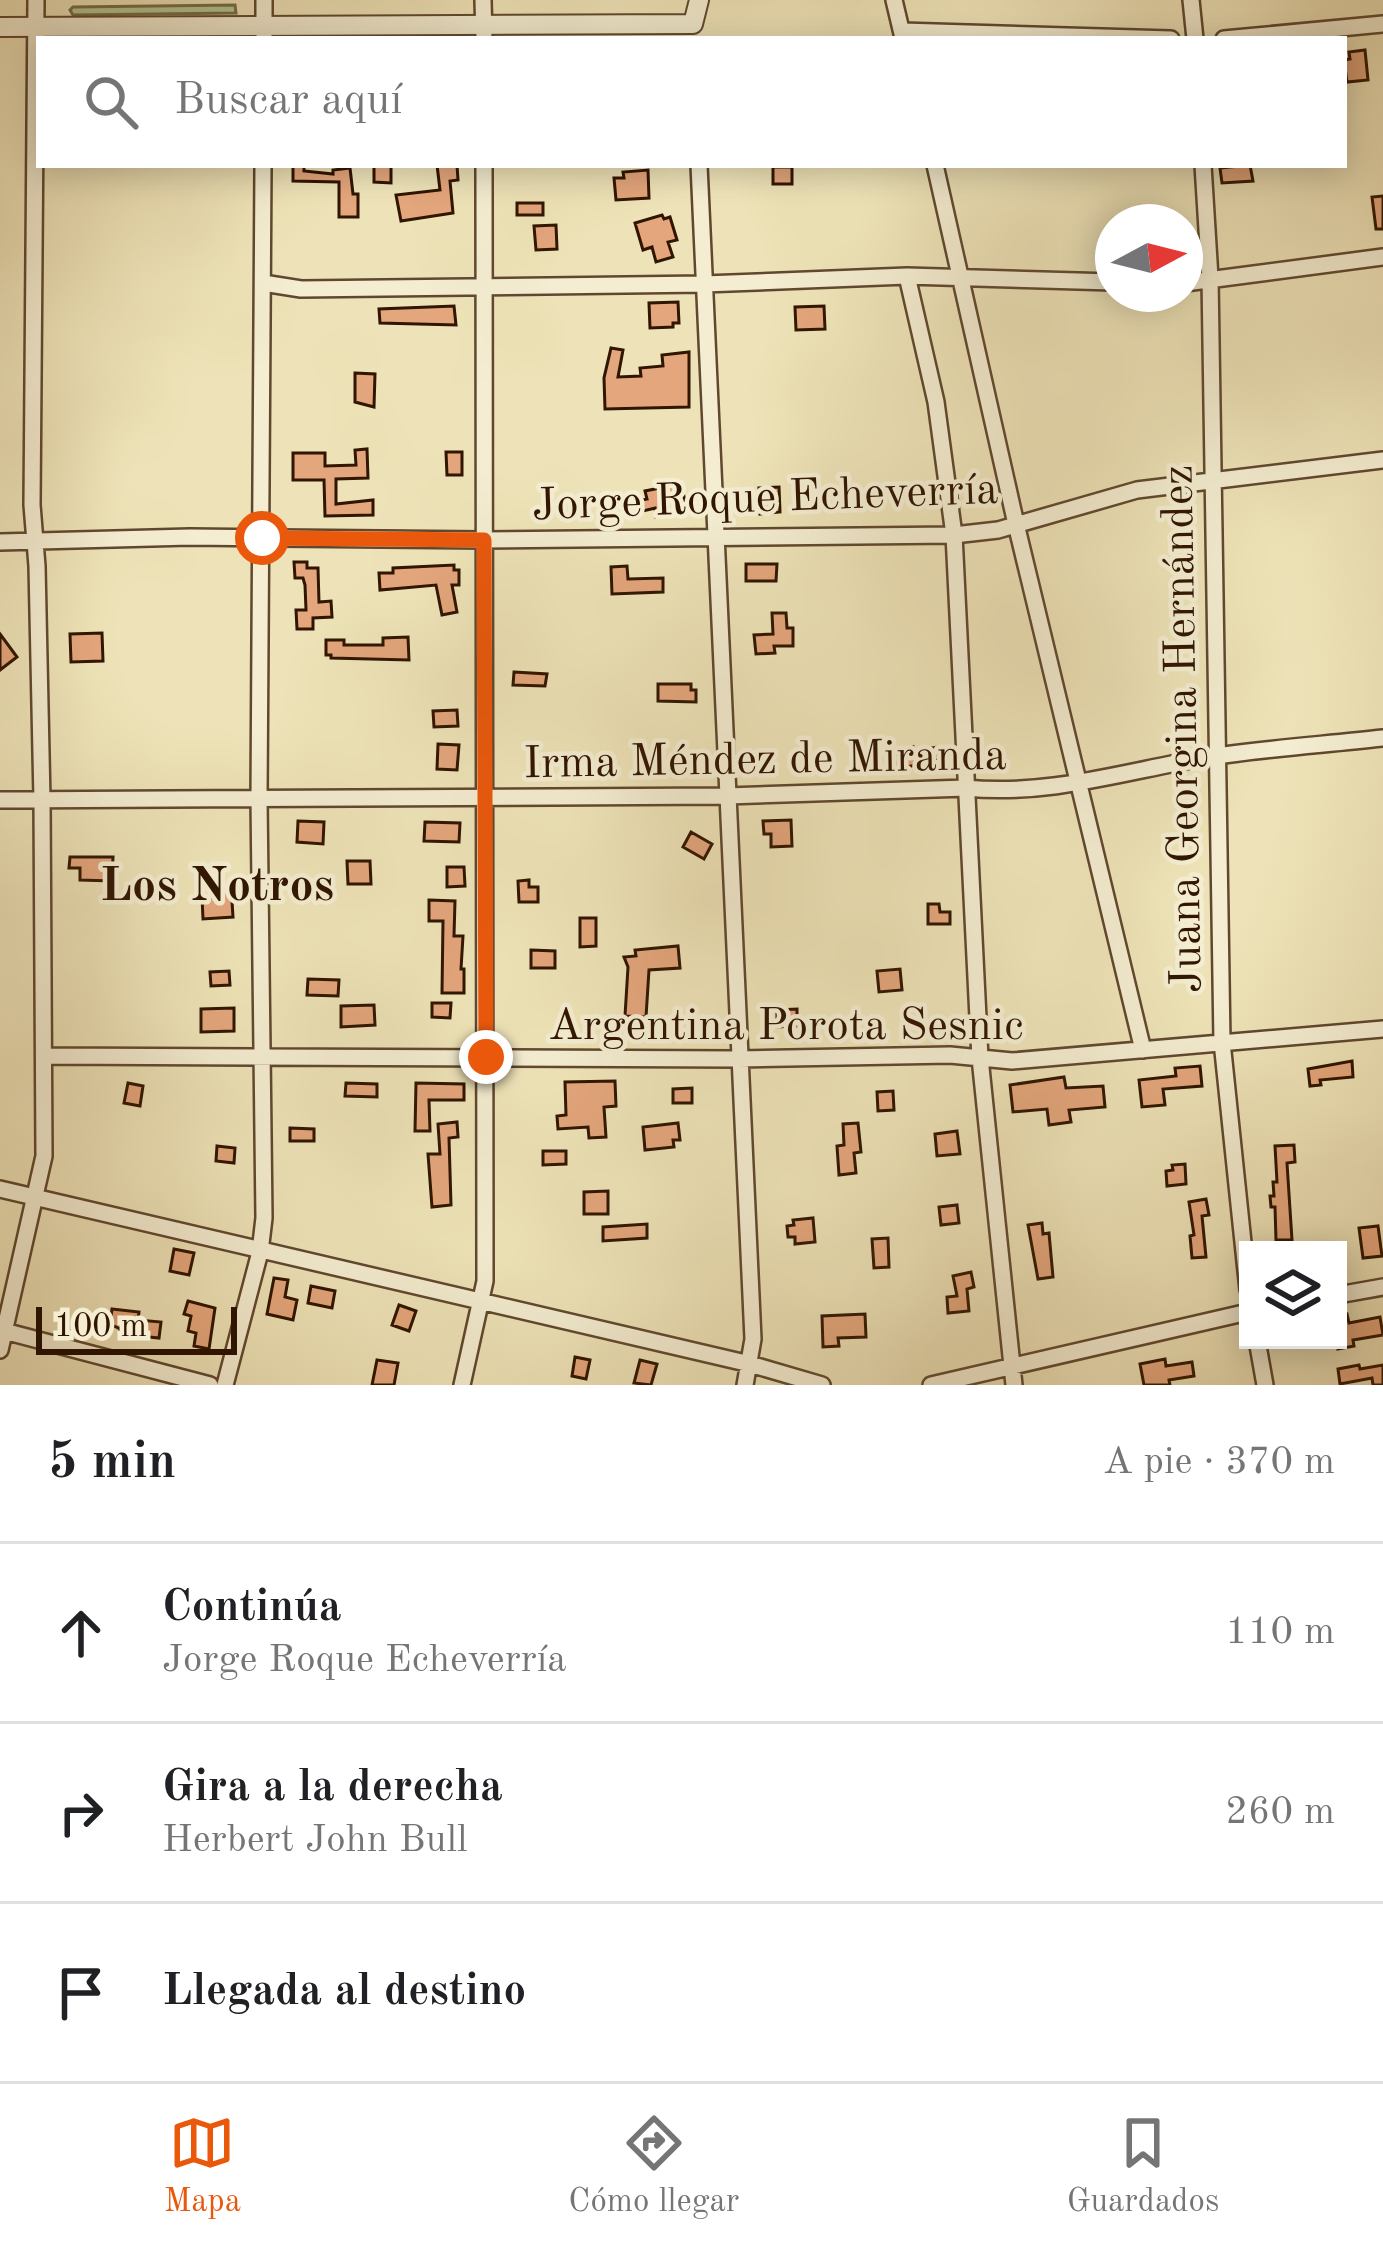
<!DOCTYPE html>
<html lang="es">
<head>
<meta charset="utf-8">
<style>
	:root { --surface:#fff; --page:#f2f2f2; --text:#202124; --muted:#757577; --line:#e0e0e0; --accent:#ea580c }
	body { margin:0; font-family:"Old Standard TT",serif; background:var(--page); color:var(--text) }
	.controls { position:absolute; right:36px; bottom:36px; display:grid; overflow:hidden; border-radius:0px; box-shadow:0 6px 30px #0003 }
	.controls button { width:108px; height:108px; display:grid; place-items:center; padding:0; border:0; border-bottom:3px solid var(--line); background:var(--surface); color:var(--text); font:60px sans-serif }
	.compass { position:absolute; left:1095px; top:204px; width:108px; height:108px; border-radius:50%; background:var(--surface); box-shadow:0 6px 30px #0003; rotate:83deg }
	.scale { position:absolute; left:36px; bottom:30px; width:201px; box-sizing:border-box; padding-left:12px; border:6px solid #301500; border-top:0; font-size:33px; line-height:42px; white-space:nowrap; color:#301500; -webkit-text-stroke:9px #f4edd1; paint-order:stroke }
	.stop { position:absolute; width:36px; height:36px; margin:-27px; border:9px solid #ea580c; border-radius:50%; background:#fff }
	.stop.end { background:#ea580c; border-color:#fff; box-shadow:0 3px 12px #0008 }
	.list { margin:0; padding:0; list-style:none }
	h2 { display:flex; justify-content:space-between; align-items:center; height:156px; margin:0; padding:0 48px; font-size:51px }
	h2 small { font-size:39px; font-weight:400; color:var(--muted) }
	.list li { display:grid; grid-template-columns:78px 1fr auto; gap:36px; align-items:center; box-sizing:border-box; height:180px; padding:0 48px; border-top:3px solid var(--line) }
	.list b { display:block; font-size:45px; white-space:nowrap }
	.list p { margin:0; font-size:39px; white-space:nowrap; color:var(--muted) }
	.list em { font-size:39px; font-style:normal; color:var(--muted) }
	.icon { flex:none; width:66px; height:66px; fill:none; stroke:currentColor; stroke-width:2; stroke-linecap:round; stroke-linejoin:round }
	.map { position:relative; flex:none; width:1383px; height:1385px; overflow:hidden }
	.search { position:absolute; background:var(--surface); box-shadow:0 6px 30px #0003; left:36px; right:36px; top:36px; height:132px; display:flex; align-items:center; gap:30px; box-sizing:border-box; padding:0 42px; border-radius:0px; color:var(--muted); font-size:45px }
	.sheet { height:696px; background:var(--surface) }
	nav { display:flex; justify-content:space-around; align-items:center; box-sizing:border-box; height:168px; border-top:3px solid var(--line); background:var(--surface); font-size:33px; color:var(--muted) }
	nav a { display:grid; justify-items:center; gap:6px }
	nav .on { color:var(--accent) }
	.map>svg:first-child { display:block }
	.green { fill:#b3c593; stroke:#726d4a; stroke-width:3 }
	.building { fill:#e4a67c; stroke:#301500; stroke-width:3 }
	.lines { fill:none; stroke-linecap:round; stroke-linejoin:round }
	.minor-casing { stroke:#60482e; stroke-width:20 }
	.tertiary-casing { stroke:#60482e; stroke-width:22 }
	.minor { stroke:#f4edd1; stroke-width:15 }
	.tertiary { stroke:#f4edd1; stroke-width:18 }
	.route { stroke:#ea580c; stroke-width:15 }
	.labels { text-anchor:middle; stroke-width:9; stroke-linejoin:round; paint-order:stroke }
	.street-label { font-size:45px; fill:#301500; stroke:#f4edd1 }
	.neighbourhood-label { font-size:48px; font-weight:bold; fill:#301500; stroke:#f4edd1 }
</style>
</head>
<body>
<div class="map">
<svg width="1383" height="1385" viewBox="0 0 1383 1385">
	<rect width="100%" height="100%" fill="#eee3b8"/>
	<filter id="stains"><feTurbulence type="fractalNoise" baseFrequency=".00167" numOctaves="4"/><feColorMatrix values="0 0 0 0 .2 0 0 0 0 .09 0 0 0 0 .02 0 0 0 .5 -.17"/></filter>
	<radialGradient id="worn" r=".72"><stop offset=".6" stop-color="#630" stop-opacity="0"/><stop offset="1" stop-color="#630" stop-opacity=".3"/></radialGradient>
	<path class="green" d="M235,5l1,8 -163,2 -3,-5 3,-3z"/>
	<path class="building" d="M1365,50l3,30 -21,2 -3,-22 6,-1 -1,-7z
		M293,165h11v6l29,3v-4l17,-2 3,26h5v23h-19v-35l-46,-1z
		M374,165h17v18l-17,-1z
		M437,165h20l1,15 -8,1 3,32 -52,8 -5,-26 44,-5z
		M1250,165l3,16 -31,2 -2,-15z
		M773,167h19v17h-19z
		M648,170l1,28 -33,2 -2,-22h10l-1,-6z
		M1383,196v33h-7l-4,-32z
		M517,203h26v12h-26z
		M662,215l2,4 6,-2 7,23 -9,2 5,15 -17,5 -4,-15 -9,3 -8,-27z
		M556,225l1,24 -21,1 -2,-24z
		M678,302l1,21h-6v4l-23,1 -1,-25z
		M454,306l2,19 -76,-2 -1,-14z
		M824,306l1,23 -29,1 -1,-23z
		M611,348l12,2 -5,27 23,-1 -1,-8 23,-2 -1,-11 27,-3v55l-84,2 -1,-31z
		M355,373l20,1 -1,33 -19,-5z
		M367,449l1,29 -32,1v25l37,-4v15l-48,1 -1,-36h-31v-27h32v13l31,-1 -1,-15z
		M446,452h16v23h-15z
		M675,485l2,8 6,-1 4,18 -31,7 -1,-9 -12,3 -2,-11 6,-1 -2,-8z
		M779,487l1,25 -20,2 -1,-26z
		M294,562h13v6h11l1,34 12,-1 1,16 -19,1v11h-16l-1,-19h10l-1,-25 -2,-7h-8z
		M746,564h31l-1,17h-30z
		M454,565v5h5v15h-7l5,27 -15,3 -6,-30 -56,5 -1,-17h14v-5z
		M627,566l1,13 35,-1v14l-51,2 -1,-27z
		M772,613h14l1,15h6v18h-19l1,7 -19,1 -2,-19 19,-1z
		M102,633l1,28 -32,1 -1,-28z
		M0,634l17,23 -17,13z
		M408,637l1,23 -78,-2v-3h-5v-15h18v5h39v-7z
		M514,672l33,2 -2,12 -32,-1z
		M658,684h33v6h5v12l-38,-1z
		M457,710l1,16 -24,1 -1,-16z
		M438,744l21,1 -2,25 -20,-1z
		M913,747l1,5 23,-5 3,13 -43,9 -3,-13z
		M791,820l1,26 -21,1v-13h-7l-1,-13z
		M298,821l26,1 -1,22 -26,-2z
		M425,822l35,1 -1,19 -35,-1z
		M691,832l21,12 -8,15 -21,-12z
		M70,857h43l-1,24 -32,-1v-12h-11z
		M347,861h23l1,23h-23z
		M447,867h17l1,19 -18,1z
		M529,880v7h9v15h-19l-1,-21z
		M242,888v13h-10l1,16 -30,2 -1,-22h10v-7z
		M429,900l26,1 -1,35h9l-2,33h3v24h-22l1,-72h-14z
		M928,904h11l1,8h10v12h-22z
		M580,918h16v28l-16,1z
		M678,946l2,22 -31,2 -3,47 -21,-1 3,-49 -4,-10 12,-1 -1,-6z
		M531,950l24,1v17h-24z
		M900,969l2,21 -23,2 -2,-21z
		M229,971l1,14 -19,1 -1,-14z
		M308,979l31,1 -1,16 -31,-1z
		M432,1003h19l-1,15 -18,-1z
		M374,1005l1,20 -34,2v-21z
		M234,1008v23l-33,1v-23z
		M797,1009v17l-20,1v-17z
		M1352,1061l1,16 -33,3 1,5 -11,1 -2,-17z
		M1200,1066l2,20 -39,3 2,16 -23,2 -3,-27 37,-4 -1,-8z
		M1064,1077l2,11 37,-2 2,21 -36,3 2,12 -22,3 -2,-16 -34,3 -3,-27z
		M615,1081l1,25 -12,1 2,30 -17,1 -1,-11 -30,2 -1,-13 9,-1 -1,-33z
		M128,1083l15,3 -3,20 -16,-3z
		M346,1083l31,1v13l-32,-1z
		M416,1083l48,1v16h-35l1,31h-15z
		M692,1088v15h-19v-14z
		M893,1091l1,19 -16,1 -1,-19z
		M457,1122l1,15 -9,1 2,67 -19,2 -4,-53h12l-2,-30z
		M678,1123l2,17h-7l1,7 -29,3 -2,-23z
		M858,1123l3,29 -7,1 2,20 -17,2 -2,-29 7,-1 -1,-21z
		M290,1128l24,1v12h-24z
		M957,1131l3,23 -23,2 -2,-22z
		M1294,1145l1,17 -8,1 5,77h-16l-1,-33h-4l-1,-11h4l-1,-14h4l-2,-36z
		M217,1146l18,2 -1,15 -18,-2z
		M543,1151h23v13l-23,1z
		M1185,1164l1,20 -19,2 -1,-15 7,-1 -1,-5z
		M608,1191v23h-24v-22z
		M1206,1199l3,16 -7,1 4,41 -14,1 -2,-22 4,-1 -5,-33z
		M957,1205l2,18 -18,2 -2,-18z
		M813,1218l2,24 -20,2v-7h-7l-1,-11 7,-1 -1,-5z
		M1042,1223l1,11 6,-1 4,44 -15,2 -10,-54z
		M647,1224v14l-44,3v-14z
		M1378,1226l4,30 -19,2 -4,-30z
		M888,1238l1,29 -15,1 -2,-29z
		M174,1249l20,4 -5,22 -19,-4z
		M971,1272l3,15 -7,2 2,22 -21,2 -1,-16 10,-1 -4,-20z
		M274,1278l14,2 -3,17 12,3 -4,20 -26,-6z
		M311,1286l24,5 -3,17 -24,-5z
		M188,1301l27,7 -6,41 -15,-3 2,-13 -8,-2 3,-15 -7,-2z
		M399,1305l17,6 -7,20 -17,-6z
		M112,1309l27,3 -1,8 23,2 -2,16 -39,-4v-5l-10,-5z
		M865,1314l1,23 -28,1 1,8 -16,1 -1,-31z
		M1347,1314l2,9 31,-6 3,18 -30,5 1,6 -16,3v-33z
		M575,1357l15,3 -4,19 -14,-3z
		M1165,1359l1,7 26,-4 2,14 -25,4 1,5h-26l-4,-21z
		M377,1360l21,3 -4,22h-22z
		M640,1360l17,4 -6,21 -17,-2z
		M1359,1365l1,4 23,-4v20h-10l-1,-7 -32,6 -2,-15z"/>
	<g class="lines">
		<g class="minor-casing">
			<path id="minor" d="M483,0l1,39
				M894,0l9,38
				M1191,0l4,39
				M902,31l269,8
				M264,39v-39
				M1224,39l159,-15
				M699,165l54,1174 -8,46
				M935,165l81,359 127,526
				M1203,165l7,113 12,764 26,248
				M907,276l29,126 18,133 26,523 34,327
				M263,283l38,6 403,-5 203,-8 206,6
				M1185,283l198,-26
				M0,542l190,-5 294,3 470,-5 44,-5 139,-40 246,-30
				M0,800l727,-4 239,-8c79,8 154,-15 231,-29 61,-10 124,-14 186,-21
				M44,1056l695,3 211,-4 62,6 371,-32
				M0,1189l750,175 72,21
				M1338,1295l45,-8
				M0,1330l210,55
				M1257,1340l8,45
				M0,1350l44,-194 -2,-356 -5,-234 -5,-61 4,-505
				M225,1385l35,-133 4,-34 -5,-419 4,-634
				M462,1385l23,-104 -1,-1116
				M931,1385l317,-73"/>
		</g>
		<g class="tertiary-casing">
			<path id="tertiary" d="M0,27l693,-3 6,-24"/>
		</g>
		<use href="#minor" class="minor"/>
		<use href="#tertiary" class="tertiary"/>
	</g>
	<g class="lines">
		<path class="route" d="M262,538l222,2 2,517"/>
	</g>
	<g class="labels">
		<g class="street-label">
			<text transform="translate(765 495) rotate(-2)" y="16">Jorge Roque Echeverría</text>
			<text transform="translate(1180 729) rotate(-91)" y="16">Juana Georgina Hernández</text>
			<text transform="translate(765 757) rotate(-1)" y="16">Irma Méndez de Miranda</text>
			<text x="786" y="1039">Argentina Porota Sesnic</text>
		</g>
		<g class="neighbourhood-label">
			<text x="217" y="900">Los Notros</text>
		</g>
	</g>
	<rect width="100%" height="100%" filter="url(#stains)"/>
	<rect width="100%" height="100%" fill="url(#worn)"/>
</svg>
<div class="controls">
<button><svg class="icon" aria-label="layers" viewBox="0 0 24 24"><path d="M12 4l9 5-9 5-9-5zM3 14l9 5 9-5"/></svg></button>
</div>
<svg class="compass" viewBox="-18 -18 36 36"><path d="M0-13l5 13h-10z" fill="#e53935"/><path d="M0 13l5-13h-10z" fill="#757577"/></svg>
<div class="scale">100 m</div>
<div class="stop" style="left:262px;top:538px"></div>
<div class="stop end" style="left:486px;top:1057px"></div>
<div class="search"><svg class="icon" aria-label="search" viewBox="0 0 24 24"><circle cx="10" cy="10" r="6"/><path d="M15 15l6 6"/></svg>Buscar aquí</div>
</div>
<section class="sheet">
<h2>5 min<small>A pie · 370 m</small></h2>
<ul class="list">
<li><svg class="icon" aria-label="ahead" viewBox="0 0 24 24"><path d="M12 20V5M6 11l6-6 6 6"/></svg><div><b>Continúa</b><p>Jorge Roque Echeverría</p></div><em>110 m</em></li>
<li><svg class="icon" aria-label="right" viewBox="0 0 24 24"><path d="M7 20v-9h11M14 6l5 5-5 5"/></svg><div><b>Gira a la derecha</b><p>Herbert John Bull</p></div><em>260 m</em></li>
<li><svg class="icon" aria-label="arrive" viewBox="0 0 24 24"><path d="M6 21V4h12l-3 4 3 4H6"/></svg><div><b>Llegada al destino</b></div></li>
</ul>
</section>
<nav>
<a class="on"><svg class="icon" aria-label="map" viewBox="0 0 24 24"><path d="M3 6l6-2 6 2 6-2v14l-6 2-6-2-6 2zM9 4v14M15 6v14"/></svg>Mapa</a>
<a><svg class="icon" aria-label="directions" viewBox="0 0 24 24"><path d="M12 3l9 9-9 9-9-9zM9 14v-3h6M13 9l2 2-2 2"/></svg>Cómo llegar</a>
<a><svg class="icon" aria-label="saved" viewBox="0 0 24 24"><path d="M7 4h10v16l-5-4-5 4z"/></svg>Guardados</a>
</nav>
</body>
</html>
